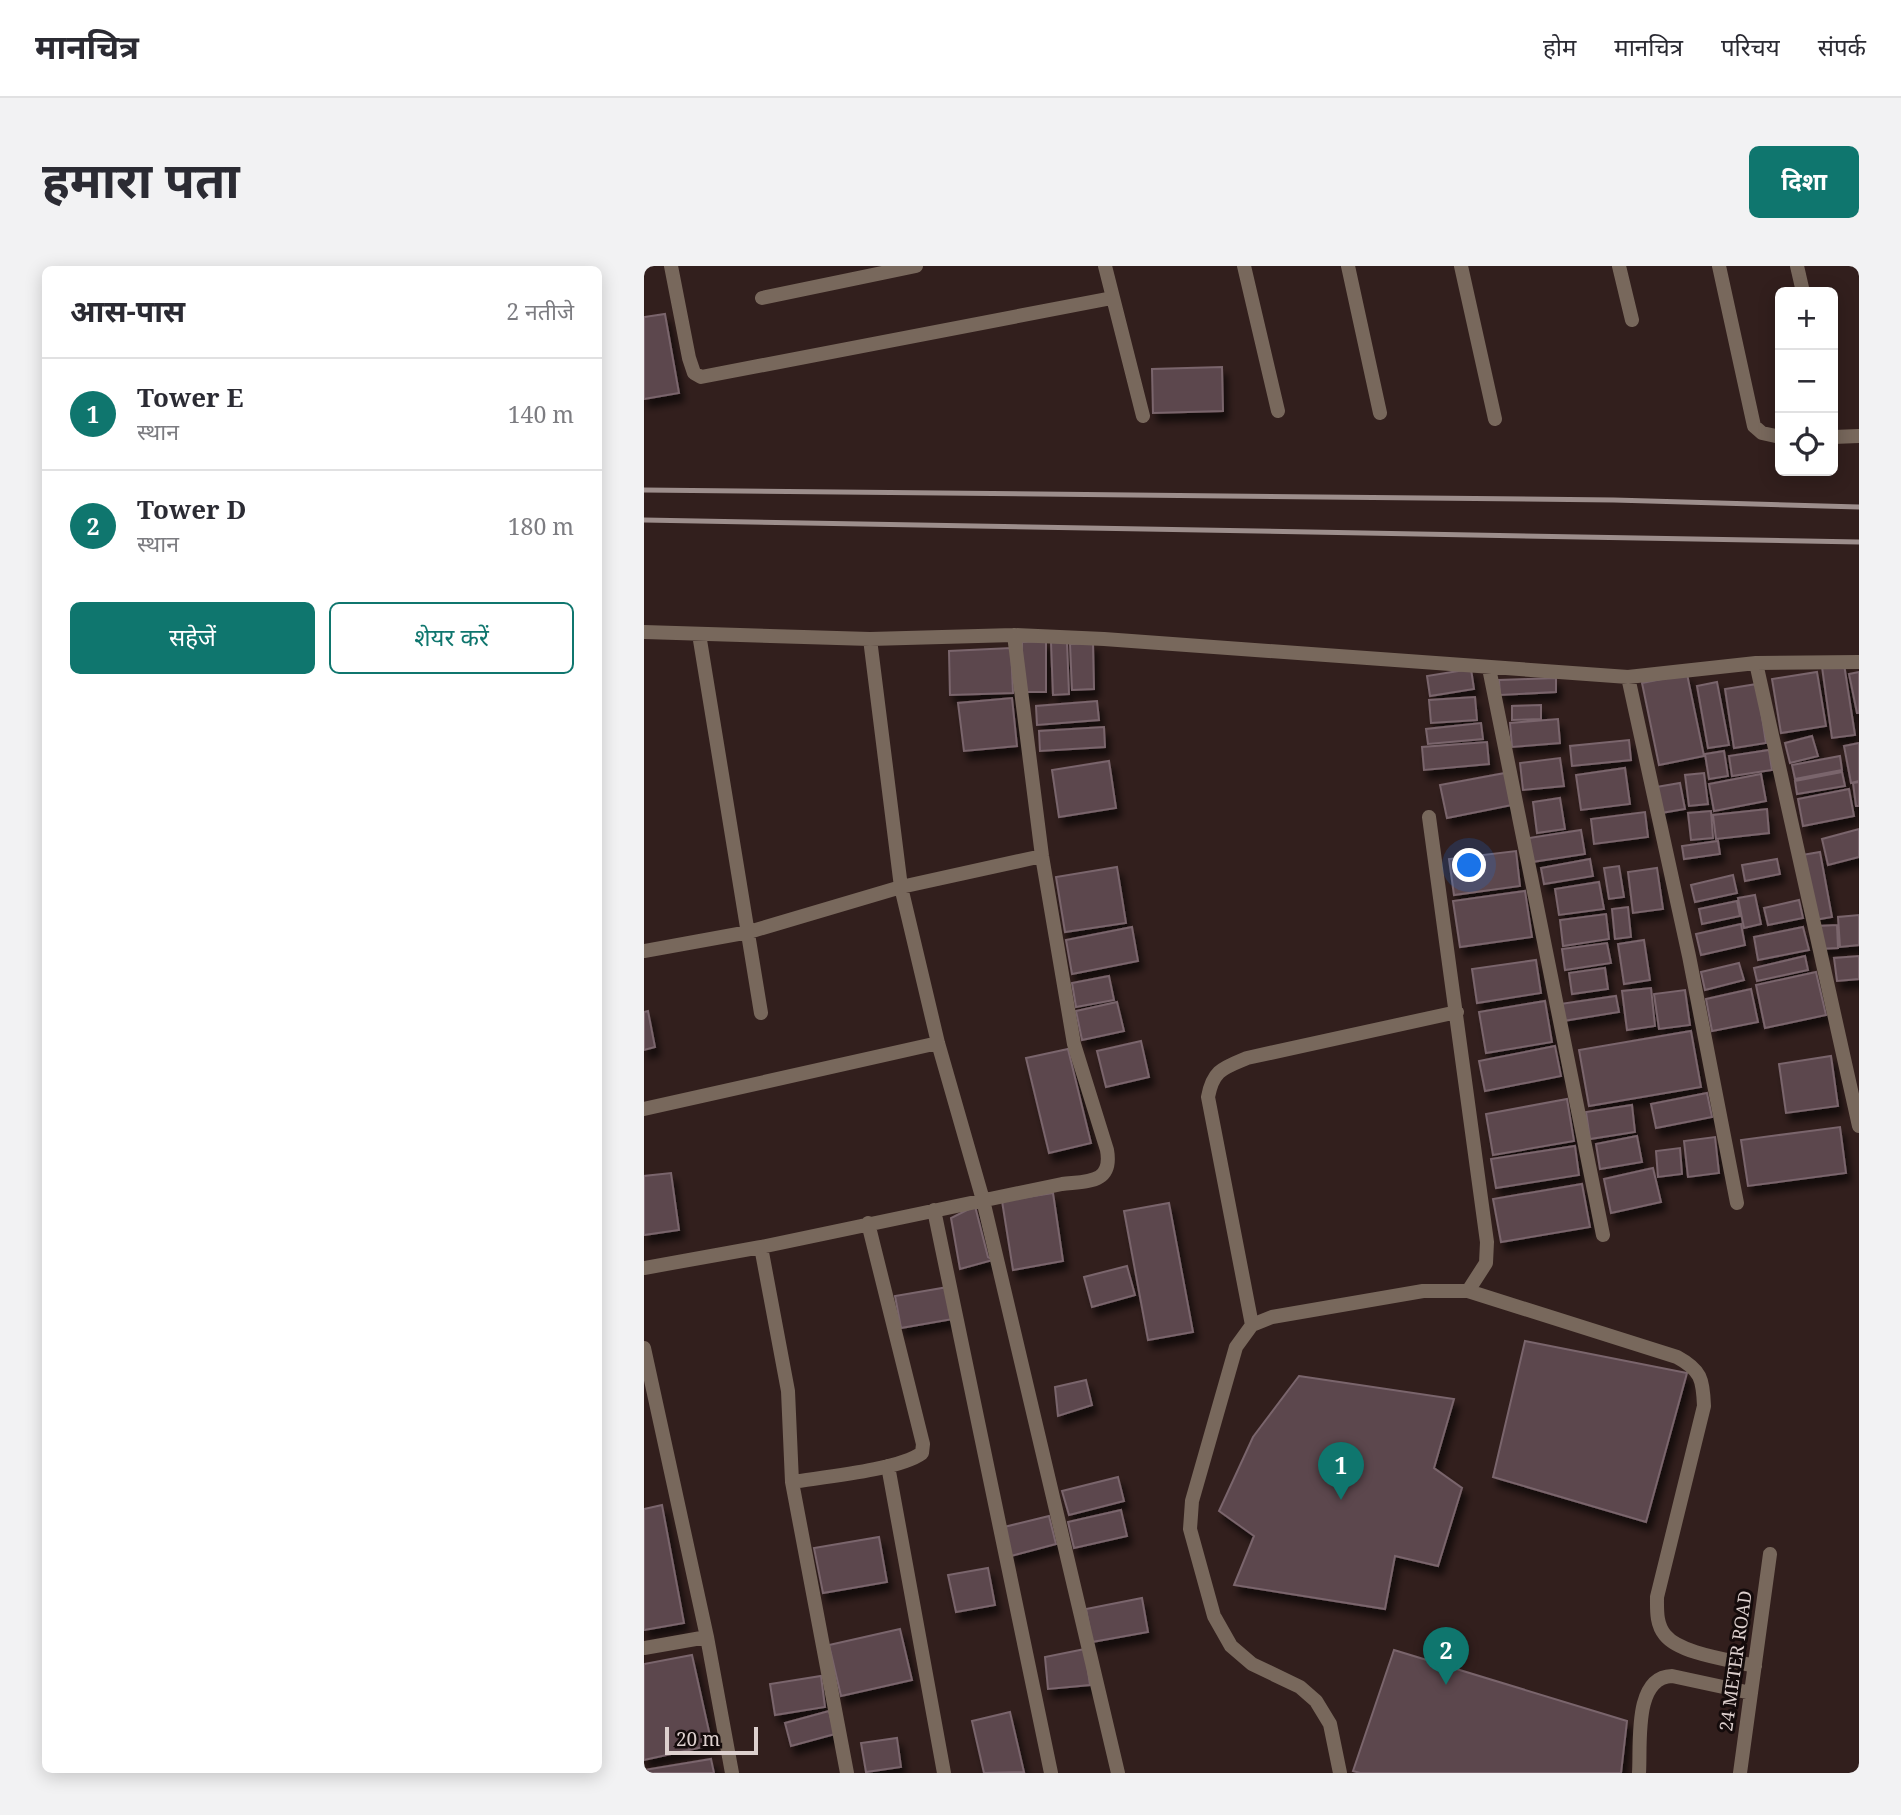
<!DOCTYPE html>
<html lang="hi">
<head>
<meta charset="utf-8">
<style>
	:root { --surface:#fff; --page:#f2f2f3; --text:#2b2b33; --muted:#7c7c81; --line:#e1e1e2; --accent:#0f766e }
	body { margin:0; font-family:"Noto Serif","Noto Sans Devanagari",serif; background:var(--page); color:var(--text) }
	.controls { position:absolute; right:21px; top:21px; display:grid; overflow:hidden; border-radius:10px; box-shadow:0 4px 18px #0003 }
	.controls button { width:63px; height:63px; display:grid; place-items:center; padding:0; border:0; border-bottom:2px solid var(--line); background:var(--surface); color:var(--text); font:35px sans-serif }
	.scale { position:absolute; left:21px; bottom:18px; width:93px; box-sizing:border-box; padding-left:7px; border:4px solid #ddd0ce; border-top:0; font-size:19px; line-height:24px; white-space:nowrap; color:#ddd0ce; -webkit-text-stroke:5px #140b0b; paint-order:stroke }
	.you { position:absolute; left:826px; top:600px; width:24px; height:24px; margin:-18px; border:5px solid #fff; border-radius:50%; background:#1a73e8; box-shadow:0 0 0 10px #1a73e833 }
	.badge { display:grid; place-items:center; width:46px; height:46px; border-radius:50%; background:var(--accent); color:#fff; font-size:23px; font-weight:700 }
	.pin { position:absolute; translate:-50% -58px; filter:drop-shadow(0 2px 4px #0008) }
	.pin::after { content:''; position:absolute; top:37px; width:24px; height:21px; background:inherit; clip-path:polygon(0 0,100% 0,50% 100%) }
	.list { margin:0; padding:0; list-style:none }
	h2 { display:flex; justify-content:space-between; align-items:center; height:91px; margin:0; padding:0 28px; font-size:30px }
	h2 small { font-size:23px; font-weight:400; color:var(--muted) }
	.list li { display:grid; grid-template-columns:46px 1fr auto; gap:21px; align-items:center; box-sizing:border-box; height:112px; padding:0 28px; border-top:2px solid var(--line) }
	.list b { display:block; font-size:26px; white-space:nowrap }
	.list p { margin:0; font-size:23px; white-space:nowrap; color:var(--muted) }
	.list em { font-size:23px; font-style:normal; color:var(--muted) }
	.actions { display:flex; gap:14px; padding:21px 28px }
	.actions a { flex:1; padding:16px 0; border:2px solid var(--accent); border-radius:10px; text-align:center; font-size:24px; color:var(--accent) }
	.actions .main { background:var(--accent); color:#fff }
	.icon { flex:none; width:38px; height:38px; fill:none; stroke:currentColor; stroke-width:2; stroke-linecap:round; stroke-linejoin:round }
	.map { position:relative; flex:none; width:1215px; height:1507px; overflow:hidden; border-radius:10px }
	header { display:flex; align-items:center; gap:42px; box-sizing:border-box; height:98px; padding:0 35px; background:var(--surface); border-bottom:2px solid var(--line) }
	header strong { font-size:33px }
	nav { display:flex; gap:38px; margin-inline-start:auto; font-size:24px }
	.intro { display:flex; align-items:center; justify-content:space-between; box-sizing:border-box; height:168px; padding:0 42px }
	h1 { margin:0; font-size:49px }
	.button { padding:18px 32px; border-radius:10px; background:var(--accent); color:#fff; font-size:24px; font-weight:700 }
	main { display:flex; gap:42px; padding:0 42px }
	aside { flex:1; background:var(--surface); border-radius:10px; box-shadow:0 4px 18px #0003 }
	.map>svg:first-child { display:block }
	.building { fill:#5b474e; stroke:#7a656c; stroke-width:2; filter:url(#shadow) }
	.lines { fill:none; stroke-linecap:round; stroke-linejoin:round }
	.street { stroke:#78685c; stroke-width:14 }
	.rail { stroke:#9d8e8c; stroke-width:5 }
	.labels { text-anchor:middle; stroke-width:6; stroke-linejoin:round; paint-order:stroke }
	.street-label { font-size:18px; fill:#ddd0ce; stroke:#140b0b }
</style>
</head>
<body>
<header>
<strong>मानचित्र</strong>
<nav><a>होम</a><a>मानचित्र</a><a>परिचय</a><a>संपर्क</a></nav>
</header>
<div class="intro"><h1>हमारा पता</h1><a class="button">दिशा</a></div>
<main>
<aside>
<h2>आस-पास<small>2 नतीजे</small></h2>
<ul class="list">
<li><span class="badge">1</span><div><b>Tower E</b><p>स्थान</p></div><em>140 m</em></li>
<li><span class="badge">2</span><div><b>Tower D</b><p>स्थान</p></div><em>180 m</em></li>
</ul>
<div class="actions"><a class="main">सहेजें</a><a>शेयर करें</a></div>
</aside>
<div class="map">
<svg width="1215" height="1507" viewBox="0 0 1215 1507">
	<defs>
		<filter id="shadow"><feDropShadow dx="4.5" dy="8" stdDeviation="3.5" flood-color="#0009"/></filter>
	</defs>
	<rect width="100%" height="100%" fill="#321f1d"/>
	<path class="building" d="M21,48l14,79 -35,6v-82z
		M578,101l1,44 -70,2 -1,-44z
		M402,375v51h-24v-50z
		M407,376h16l2,52 -16,1z
		M449,377l1,46 -22,1 -2,-46z
		M367,382l2,45 -63,2 -1,-44z
		M1200,398l11,71 -23,3 -10,-71z
		M827,403l3,20 -44,7 -3,-20z
		M1173,406l9,54 -45,7 -9,-54z
		M1215,406v41h-2l-8,-39z
		M1043,408l17,82 -45,9 -17,-82z
		M912,412v14l-56,3 -1,-15z
		M1073,416l12,63 -21,3 -11,-62z
		M1113,418l9,59 -32,5 -9,-59z
		M831,431l2,23 -46,3 -2,-23z
		M368,432l5,48 -53,5 -6,-48z
		M453,435l2,19 -62,5 -1,-19z
		M897,439v14l-29,1v-14z
		M914,453l2,24 -48,4 -2,-24z
		M837,457l2,16 -55,5 -2,-15z
		M460,461l1,20 -65,4 -1,-20z
		M1168,470l6,20 -28,7 -5,-20z
		M985,474l2,20 -59,6 -2,-20z
		M843,476l2,22 -65,6 -2,-23z
		M1215,477v38l-8,2 -7,-37z
		M1125,484l3,20 -40,6 -3,-20z
		M1080,485l4,25 -19,3 -4,-25z
		M1196,490l2,14 -47,9 -3,-14z
		M916,492l4,28 -41,4 -3,-27z
		M465,495l7,47 -57,9 -7,-47z
		M981,502l5,36 -49,6 -5,-35z
		M1198,506l3,14 -48,8 -2,-13z
		M861,507l7,32 -65,13 -7,-33z
		M1060,507l4,31 -19,2 -4,-31z
		M1117,508l5,27 -52,10 -5,-27z
		M1215,516v24h-3l-3,-23z
		M1036,517l5,26 -24,4 -5,-26z
		M1205,523l5,27 -51,10 -5,-27z
		M916,532l5,31 -28,4 -4,-31z
		M1123,543l2,24 -53,6 -3,-24z
		M1067,545l2,27 -22,2 -3,-27z
		M1001,546l3,25 -54,7 -3,-25z
		M1215,563v28l-31,8 -6,-26z
		M937,564l4,24 -53,8 -3,-24z
		M1074,575l2,13 -36,5 -2,-13z
		M872,585l4,35 -66,9 -5,-36z
		M1176,586l12,65 -18,3 -12,-65z
		M946,593l3,17 -49,8 -3,-16z
		M1133,593l3,15 -35,7 -3,-16z
		M975,600l5,31 -15,2 -5,-31z
		M473,601l9,56 -61,9 -9,-55z
		M1013,602l6,41 -30,4 -5,-41z
		M1089,609l4,18 -42,9 -4,-17z
		M955,616l5,27 -45,6 -4,-26z
		M881,625l7,46 -72,10 -7,-46z
		M1111,629l6,29 -17,4 -6,-30z
		M1155,634l4,18 -35,7 -4,-17z
		M1093,635l3,15 -38,8 -3,-15z
		M984,641l3,30 -16,2 -3,-30z
		M962,648l3,25 -46,7 -3,-26z
		M1215,649v30l-19,2 -2,-30z
		M1097,658l4,21 -44,10 -5,-21z
		M1193,659l1,23 -19,1 -1,-23z
		M488,661l6,34 -66,13 -6,-34z
		M1159,661l6,23 -51,10 -4,-23z
		M1000,674l6,40 -26,4 -6,-40z
		M963,677l4,20 -46,7 -3,-21z
		M1161,690l3,14 -51,11 -3,-13z
		M1215,690v23l-22,2 -3,-23z
		M892,694l5,33 -64,10 -5,-34z
		M1095,697l5,17 -39,10 -4,-18z
		M961,702l3,21 -36,5 -3,-21z
		M1172,706l10,43 -61,13 -9,-43z
		M465,710l5,24 -38,7 -4,-24z
		M1007,722l4,38 -28,4 -5,-39z
		M1107,723l7,33 -46,9 -6,-32z
		M1041,724l5,35 -31,4 -5,-35z
		M972,730l3,16 -56,9 -3,-17z
		M901,735l7,41 -66,11 -7,-41z
		M473,736l7,29 -42,9 -6,-29z
		M4,745l7,36 -11,3v-38z
		M1047,765l10,56 -112,19 -10,-56z
		M497,775l8,36 -43,10 -9,-36z
		M911,780l6,30 -76,15 -6,-30z
		M424,783l23,94 -42,10 -23,-95z
		M1187,790l7,50 -52,7 -7,-49z
		M1063,827l5,24 -56,11 -5,-24z
		M923,833l7,42 -81,14 -7,-41z
		M988,839l3,27 -45,7 -4,-27z
		M1196,861l6,46 -98,13 -7,-46z
		M993,870l5,26 -42,7 -4,-25z
		M1071,871l4,36 -31,4 -4,-36z
		M931,880l4,29 -83,13 -5,-29z
		M1036,882l2,26 -24,3 -2,-26z
		M1009,902l8,34 -50,11 -7,-34z
		M27,907l8,57 -35,5v-59z
		M938,918l8,43 -89,15 -8,-43z
		M409,927l10,68 -50,9 -11,-69z
		M525,937l24,129 -45,8 -24,-129z
		M331,940l13,51 5,3 -33,9 -9,-51z
		M483,1000l8,29 -43,12 -8,-30z
		M304,1021l5,32 -52,9 -6,-32z
		M881,1075l162,32 -41,149 -153,-45z
		M655,1110l155,23 -20,69 28,20 -24,78 -43,-10 -10,53 -151,-24 20,-49 -35,-25 34,-74z
		M442,1114l6,25 -34,11 -3,-29z
		M474,1211l6,24 -55,14 -7,-24z
		M18,1239l22,118 -40,7v-121z
		M477,1244l6,26 -53,12 -6,-26z
		M405,1250l7,28 -45,12 -7,-29z
		M235,1271l8,45 -64,11 -9,-45z
		M344,1302l7,37 -39,7 -8,-37z
		M498,1332l6,34 -56,10 -6,-33z
		M256,1363l12,51 -71,16 -12,-51z
		M441,1383l5,36 -42,4 -3,-32z
		M750,1384l233,71 -6,52h-261l-7,-2z
		M48,1389l20,90 -68,15v-96z
		M177,1410l4,31 -50,8 -5,-31z
		M185,1445l6,23 -44,12 -6,-23z
		M366,1446l14,60 -40,1 -12,-52z
		M253,1472l4,29 -35,5 -5,-29z
		M67,1493l3,14h-70v-3z"/>
	<g class="lines">
		<path class="street" d="M27,0l18,92 5,15 7,4 411,-79
			M461,0l38,150
			M600,0l34,145
			M704,0l32,147
			M817,0l34,153
			M975,0l13,54
			M1075,0l35,160 8,7 18,4
			M1153,0l6,26
			M118,32l154,-32
			M1189,171l26,-1
			M0,366l226,7 144,-4 90,4 524,38 128,-14 103,-1
			M55,368l62,379
			M226,373l31,248 37,156 45,157 135,573
			M1112,397l103,463
			M845,402l114,567
			M984,411l61,279 48,247
			M785,551l58,425 -1,21 -18,28
			M0,685l105,-19 152,-45 141,-31
			M0,843l294,-66
			M290,944l117,563
			M117,981l27,144 4,91 55,291
			M0,1002l117,-21 301,-63c25,-3 51,0 45,-34l-33,-106 -32,-188 -28,-221
			M608,1059l-44,-228c5,-27 15,-29 39,-39l210,-46
			M0,1082l63,289 25,136
			M244,1200l56,307
			M148,1216c31,-5 107,-12 130,-29l1,-9 -55,-221
			M0,1382l63,-11
			M696,1507l-10,-49 -14,-23 -16,-14 -48,-23 -21,-18 -17,-30 -24,-87 2,-28 44,-154 16,-22 20,-8 151,-26h45l209,66c24,13 26,22 27,49l-47,191c0,13 -1,27 8,38 15,19 66,25 90,31
			M995,1507c2,-28 -6,-96 33,-97l79,17
			M1096,1507l30,-219"/>
		<path class="rail" d="M0,224l970,10 245,7
			M0,254l1215,22"/>
	</g>
	<g class="labels">
		<g class="street-label">
			<text transform="translate(1092 1395) rotate(-82)" y="6">24 METER ROAD</text>
		</g>
	</g>
</svg>
<div class="controls">
<button>+</button>
<button>−</button>
<button><svg class="icon" aria-label="locate" viewBox="0 0 24 24"><circle cx="12" cy="12" r="6"/><path d="M12 2v4M12 18v4M2 12h4M18 12h4"/></svg></button>
</div>
<div class="scale">20 m</div>
<div class="you"></div>
<div class="pin badge" style="left:697px;top:1234px">1</div>
<div class="pin badge" style="left:802px;top:1419px">2</div>
</div>
</main>
</body>
</html>
